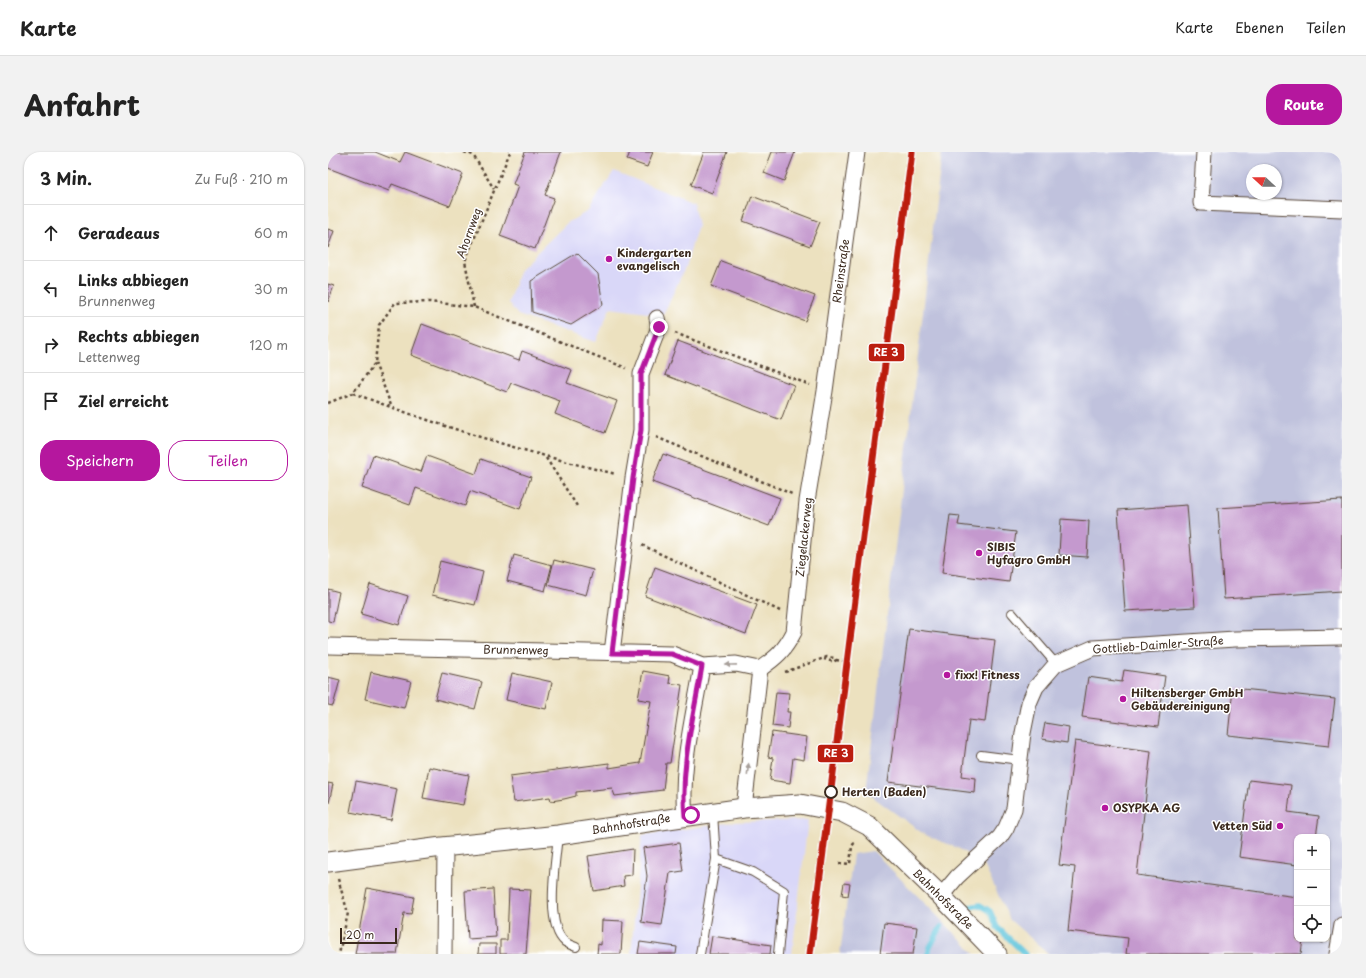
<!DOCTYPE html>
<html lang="de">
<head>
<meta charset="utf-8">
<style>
	:root { --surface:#fff; --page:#f2f2f2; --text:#222; --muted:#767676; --line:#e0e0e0; --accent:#b5179e }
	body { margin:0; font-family:"Playpen Sans",sans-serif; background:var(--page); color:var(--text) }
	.controls { position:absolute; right:12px; bottom:12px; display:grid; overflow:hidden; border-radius:8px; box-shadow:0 1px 3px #0004 }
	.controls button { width:36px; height:36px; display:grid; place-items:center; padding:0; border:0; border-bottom:1px solid var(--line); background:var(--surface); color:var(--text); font:20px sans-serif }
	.compass { position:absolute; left:918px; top:12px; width:36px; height:36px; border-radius:50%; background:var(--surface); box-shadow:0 1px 3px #0004; rotate:291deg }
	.scale { position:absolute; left:12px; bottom:10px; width:57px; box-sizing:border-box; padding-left:4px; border:2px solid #3b2a1e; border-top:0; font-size:11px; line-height:14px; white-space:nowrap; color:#3b2a1e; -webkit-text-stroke:3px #fff; paint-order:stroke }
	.stop { position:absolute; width:12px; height:12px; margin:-9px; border:3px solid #b5179e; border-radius:50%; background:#fff }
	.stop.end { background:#b5179e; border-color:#fff; box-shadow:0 1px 4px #0008 }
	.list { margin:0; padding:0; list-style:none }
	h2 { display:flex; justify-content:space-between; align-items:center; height:52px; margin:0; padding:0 16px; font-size:17px }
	h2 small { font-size:13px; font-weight:400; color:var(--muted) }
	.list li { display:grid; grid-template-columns:26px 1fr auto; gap:12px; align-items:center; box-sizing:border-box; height:56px; padding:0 16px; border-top:1px solid var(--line) }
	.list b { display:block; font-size:15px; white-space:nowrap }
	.list p { margin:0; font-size:13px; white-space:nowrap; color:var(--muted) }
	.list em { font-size:13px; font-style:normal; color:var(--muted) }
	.actions { display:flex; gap:8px; padding:12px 16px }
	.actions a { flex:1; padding:9px 0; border:1px solid var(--accent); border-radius:16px; text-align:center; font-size:14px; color:var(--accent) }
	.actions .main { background:var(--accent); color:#fff }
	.icon { flex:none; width:22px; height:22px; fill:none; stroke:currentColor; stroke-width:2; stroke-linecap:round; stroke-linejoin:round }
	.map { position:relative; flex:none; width:1014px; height:802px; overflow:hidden; border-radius:16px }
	header { display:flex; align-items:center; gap:24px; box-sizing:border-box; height:56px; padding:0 20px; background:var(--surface); border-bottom:1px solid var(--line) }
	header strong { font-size:19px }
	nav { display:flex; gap:22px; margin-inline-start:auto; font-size:14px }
	.intro { display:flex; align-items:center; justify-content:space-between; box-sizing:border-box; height:96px; padding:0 24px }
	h1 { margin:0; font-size:28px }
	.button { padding:10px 18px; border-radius:16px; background:var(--accent); color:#fff; font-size:14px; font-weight:700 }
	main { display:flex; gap:24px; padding:0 24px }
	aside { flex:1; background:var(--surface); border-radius:16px; box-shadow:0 1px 3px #0004 }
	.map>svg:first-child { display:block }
	.built { fill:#d9d7f8 }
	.industrial { fill:#c0c2dd; fill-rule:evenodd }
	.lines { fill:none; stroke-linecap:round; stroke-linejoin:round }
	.stream { stroke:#5ec5dc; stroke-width:5.5 }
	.building { fill:#c499ce }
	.service-casing { stroke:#564536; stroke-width:10 }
	.minor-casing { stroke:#564536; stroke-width:17 }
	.tertiary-casing { stroke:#564536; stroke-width:21 }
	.path { stroke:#564536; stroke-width:2.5; stroke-dasharray:3 3; stroke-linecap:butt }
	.service { stroke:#fff; stroke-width:8 }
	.minor { stroke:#fff; stroke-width:15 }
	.tertiary { stroke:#fff; stroke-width:19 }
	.rail-1-casing { stroke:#fff; stroke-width:10 }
	.rail-1 { stroke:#bb1e10; stroke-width:7 }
	.oneway { fill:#a79f9a }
	.route { stroke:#b5179e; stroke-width:5 }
	.poi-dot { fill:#b5179e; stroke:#fff; stroke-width:1.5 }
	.stop-dot { fill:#fff; stroke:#3b2a1e; stroke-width:2 }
	.labels { text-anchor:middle; stroke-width:3; stroke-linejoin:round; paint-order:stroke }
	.street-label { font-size:11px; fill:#3b2a1e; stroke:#fff }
	.poi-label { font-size:11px; font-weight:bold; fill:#3b2a1e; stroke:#fff; text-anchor:start }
	.stop-label { font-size:11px; font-weight:bold; fill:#3b2a1e; stroke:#fff; text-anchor:start }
	.line-badge { stroke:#fff; stroke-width:1.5 }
	.badge-label { font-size:11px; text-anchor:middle; font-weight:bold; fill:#fff }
</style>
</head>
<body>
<header>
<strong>Karte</strong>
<nav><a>Karte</a><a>Ebenen</a><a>Teilen</a></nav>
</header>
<div class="intro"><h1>Anfahrt</h1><a class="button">Route</a></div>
<main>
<aside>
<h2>3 Min.<small>Zu Fuß · 210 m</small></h2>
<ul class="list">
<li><svg class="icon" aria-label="ahead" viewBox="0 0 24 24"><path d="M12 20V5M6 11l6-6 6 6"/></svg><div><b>Geradeaus</b></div><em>60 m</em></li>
<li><svg class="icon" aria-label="left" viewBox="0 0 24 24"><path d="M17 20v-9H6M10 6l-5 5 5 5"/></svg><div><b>Links abbiegen</b><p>Brunnenweg</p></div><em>30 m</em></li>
<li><svg class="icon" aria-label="right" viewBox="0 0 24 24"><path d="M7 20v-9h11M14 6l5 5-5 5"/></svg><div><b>Rechts abbiegen</b><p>Lettenweg</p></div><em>120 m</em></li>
<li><svg class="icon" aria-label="arrive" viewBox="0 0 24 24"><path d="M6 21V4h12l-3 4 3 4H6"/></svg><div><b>Ziel erreicht</b></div></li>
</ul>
<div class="actions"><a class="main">Speichern</a><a>Teilen</a></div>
</aside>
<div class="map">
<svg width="1014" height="802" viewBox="0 0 1014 802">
	<rect width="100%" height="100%" fill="#fff"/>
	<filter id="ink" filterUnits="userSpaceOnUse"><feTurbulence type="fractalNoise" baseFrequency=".025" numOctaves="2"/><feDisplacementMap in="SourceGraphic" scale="8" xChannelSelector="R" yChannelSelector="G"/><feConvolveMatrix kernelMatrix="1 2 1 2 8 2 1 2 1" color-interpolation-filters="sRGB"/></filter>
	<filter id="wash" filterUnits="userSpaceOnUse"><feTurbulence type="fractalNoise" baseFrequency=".012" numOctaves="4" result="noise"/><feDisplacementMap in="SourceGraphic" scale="16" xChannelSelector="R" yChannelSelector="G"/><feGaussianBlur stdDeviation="0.9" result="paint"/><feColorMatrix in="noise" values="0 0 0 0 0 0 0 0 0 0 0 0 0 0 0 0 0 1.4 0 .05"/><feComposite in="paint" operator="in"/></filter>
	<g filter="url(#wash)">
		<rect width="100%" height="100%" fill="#ece1bf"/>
		<path class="built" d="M286,19l79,32 5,22 -13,43 -22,47 -53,-7 -14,34 -78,-27 -10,-12 12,-34 47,-46 21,-12z
			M480,668l-16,134h-161l11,-119 93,-13z"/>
		<path class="industrial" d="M614,0h400v802h-293l-39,-34 -26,-55 -26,-17 -33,-13 -59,-43zM924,18h24v24h-24zM969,685h30v102h-30z
			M545,699l102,103h-135l13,-100z"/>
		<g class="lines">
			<path class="stream" d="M642,755l10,-2 10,6 7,16 28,27
				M600,802l2,-7 11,-20"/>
		</g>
		<g id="blocks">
			<path class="building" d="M0,0h47l25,10 5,-10 58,22 -13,32 -58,-22 -3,7 -61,-23z
				M197,0h36l-16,43 9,3 -19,51 -35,-13 18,-50 -5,-2z
				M302,0h23l-6,15 -20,-7z
				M376,0h23l-15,41 -21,-8z
				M444,0h23l-11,29 -20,-8z
				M424,44l68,26 -10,24 -67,-25z
				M0,77l6,2 -6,17z
				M249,101l21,21 5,31 -32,20 -39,-13 -1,-31z
				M393,109l94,35 -10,25 -94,-35z
				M0,132l6,2 -6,16z
				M94,172l97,36 3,-9 50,19 -5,13 50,18 -12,32 -50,-19 5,-13 -49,-18 -4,9 -96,-37z
				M350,189l116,44 -13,35 -116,-45z
				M335,302l117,44 -11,28 -117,-44z
				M45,303l48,17 6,-16 49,18 5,-15 50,18 -11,32 -50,-18 -5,15 -49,-18 -6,17 -48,-17z
				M1014,348v91l-118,8 -6,-91z
				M859,353l8,102 -70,4 -7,-101z
				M622,363l10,1 -2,9 58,7 -7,50 -67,-9z
				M733,367l28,2 -2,36 -28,-2z
				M186,403l38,10 -7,26 -38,-10z
				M226,408l39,10 -7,25 -38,-10z
				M112,409l43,11 -8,33 -43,-10z
				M327,415l102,38 -11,29 -101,-38z
				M42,432l38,12 -9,29 -38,-11z
				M0,437l11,3 -6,30 -5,-1z
				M581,477l86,11 -10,82 -16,-2 -7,56 14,2 -1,15 -87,-11z
				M796,518l41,6 -7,51 -76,-10 6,-40 34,5z
				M315,519l27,5 -1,7 13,2 -12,78h-4l-3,27 -48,6 -3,-8 -36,4v4l-12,3 -13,2 -1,-4 -36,5 -4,-26 99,-13v5l31,-5 11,-62 -13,-2z
				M43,520l40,9 -7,27 -39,-9z
				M114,521l40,9 -7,27 -40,-10z
				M184,521l40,9 -6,27 -40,-9z
				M0,525l12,3 -7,26 -5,-1z
				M905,536l102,11 -6,47 -101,-11z
				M448,540l13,1 -2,19h3l-2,16 -16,-2z
				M717,571l24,4 -2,16 -25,-4z
				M444,580l35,5 -3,23 -11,-2 -3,25 -20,-3 3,-22 -5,-1z
				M747,589l76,10 -14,124 160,22v42h6l-2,15h-175l2,-16 -60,-7 7,-64 -16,-2z
				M101,615l40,8 -6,30 -40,-7z
				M921,628l42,5 -3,27 31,4 -3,21h-19v28l-58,-8z
				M28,629l41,8 -6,31 -41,-8z
				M0,631l5,1 -4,19h-1z
				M351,691l4,28 -13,2 -8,52 -21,-3 6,-46 -4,-28z
				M305,697l-1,26 -9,1 1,10 -30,5 -6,-35z
				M516,731l6,1 -2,12 -6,-1z
				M39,736l47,9 -3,17 -7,-1 -7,41h-42z
				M165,737l3,48 -28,2 -3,-48z
				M181,737l22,1 -5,64h-26v-14h7z
				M274,768l21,1 -2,33h-24l1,-10 3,1z
				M556,771l33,4 -4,27h-33z
				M384,784l59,9 -1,9h-61z
				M312,790l37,5 -1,7h-38z
				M151,792h17v10h-18z"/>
		</g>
	</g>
	<g filter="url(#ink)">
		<use href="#blocks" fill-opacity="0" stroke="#564536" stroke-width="1"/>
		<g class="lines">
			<g class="service-casing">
				<path id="service" d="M684,461l44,51
					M653,603l39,5
					M230,683c-2,25 -14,90 7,107 3,2 8,4 11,5
					M388,707l37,13 31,19 -6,63
					M372,802l16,-95 -3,-46"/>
			</g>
			<g class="minor-casing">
				<path id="minor" d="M876,0l-3,51 141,6
					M0,494l344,8 30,12
					M284,501l21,-175 8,-48v-56l18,-47 -2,-9
					M432,517c17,-12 24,-18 34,-37l13,-131 18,-110 32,-239
					M357,664c-5,-50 9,-101 17,-150l34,-2 24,5 -16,139
					M613,744l16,-19 43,-40 6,-9 8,-19 9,-76 6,-30 7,-16 20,-23 37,-16 142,-9 107,-2
					M116,802l1,-108
					M1009,802l5,-29"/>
			</g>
			<g class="tertiary-casing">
				<path id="tertiary" d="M0,710l114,-15 116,-12 186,-27 56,-4 42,8 27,14 72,70 56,58"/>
			</g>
			<path class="path" d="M136,0l9,3 21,34
				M146,155l-9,-46 45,-109
				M347,181l135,52
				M47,211l17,45
				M25,241c86,33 174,60 263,81
				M0,251l25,-10 22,-30 4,-38 16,-22 35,-1 44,5 152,61
				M328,285l136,57
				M218,306l31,48
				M314,393l138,66
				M508,508l7,1
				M457,520l42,-15 8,1 1,2 -2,2 -10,-3
				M511,711l11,1 2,-18 4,-5
				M10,727l10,34 -9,41
				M975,788l20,2"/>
			<use href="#service" class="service"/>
			<use href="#minor" class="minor"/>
			<use href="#tertiary" class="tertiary"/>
			<g class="rail-1-casing">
				<path id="rail-1" d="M482,802l102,-802"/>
			</g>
			<use href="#rail-1" class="rail-1"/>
		</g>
		<defs><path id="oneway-solid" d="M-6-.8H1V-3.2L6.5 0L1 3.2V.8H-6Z"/></defs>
		<g class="oneway">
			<use href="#oneway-solid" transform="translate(403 513) rotate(179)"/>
			<use href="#oneway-solid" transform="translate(420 617) rotate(-83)"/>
		</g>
	</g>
	<g class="lines" filter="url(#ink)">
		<path class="route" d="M331,175l-18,47v56l-8,48 -21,175 60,1 30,12c-8,49 -22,100 -17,150l6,-1"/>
	</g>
	<g class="poi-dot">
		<circle cx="281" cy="107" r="4"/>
		<circle cx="651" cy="401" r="4"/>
		<circle cx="619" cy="523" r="4"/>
		<circle cx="795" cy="547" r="4"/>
		<circle cx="777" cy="656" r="4"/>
		<circle cx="952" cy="674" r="4"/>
	</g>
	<circle class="stop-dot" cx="503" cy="640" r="6"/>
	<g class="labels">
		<g class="street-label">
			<text transform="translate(141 81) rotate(-70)" y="4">Ahornweg</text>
			<text transform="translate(513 119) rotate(-82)" y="4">Rheinstraße</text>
			<text transform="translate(476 385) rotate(-84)" y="4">Ziegelackerweg</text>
			<text transform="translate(830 493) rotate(-4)" y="4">Gottlieb-Daimler-Straße</text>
			<text transform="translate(188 498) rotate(1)" y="4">Brunnenweg</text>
			<text transform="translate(303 672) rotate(-9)" y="4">Bahnhofstraße</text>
			<text transform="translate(615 747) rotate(45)" y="4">Bahnhofstraße</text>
		</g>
		<g class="poi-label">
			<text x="289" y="105">Kindergarten<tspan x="289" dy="13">evangelisch</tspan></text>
			<text x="659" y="399">SIBIS<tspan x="659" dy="13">Hyfagro GmbH</tspan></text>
			<text x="627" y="527">fixx! Fitness</text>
			<text x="803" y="545">Hiltensberger GmbH<tspan x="803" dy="13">Gebäudereinigung</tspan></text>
			<text x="785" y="660">OSYPKA AG</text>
			<text x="944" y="678" text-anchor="end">Vetten Süd</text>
		</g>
		<g class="stop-label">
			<text x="514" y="644">Herten (Baden)</text>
		</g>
	</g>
	<g class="line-badge">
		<rect x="540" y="191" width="37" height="19" rx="4" fill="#bb1e10"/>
		<rect x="489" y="592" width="37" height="19" rx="4" fill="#bb1e10"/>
	</g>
	<g class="badge-label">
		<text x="558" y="204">RE 3</text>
		<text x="508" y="605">RE 3</text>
	</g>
</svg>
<div class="controls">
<button>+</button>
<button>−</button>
<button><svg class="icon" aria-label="locate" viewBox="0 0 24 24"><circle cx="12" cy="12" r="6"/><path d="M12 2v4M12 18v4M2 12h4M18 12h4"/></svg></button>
</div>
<svg class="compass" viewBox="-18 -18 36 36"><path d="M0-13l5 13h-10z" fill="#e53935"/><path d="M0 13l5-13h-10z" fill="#767676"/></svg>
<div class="scale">20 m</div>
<div class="stop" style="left:363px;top:663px"></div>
<div class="stop end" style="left:331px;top:175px"></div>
</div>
</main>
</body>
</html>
